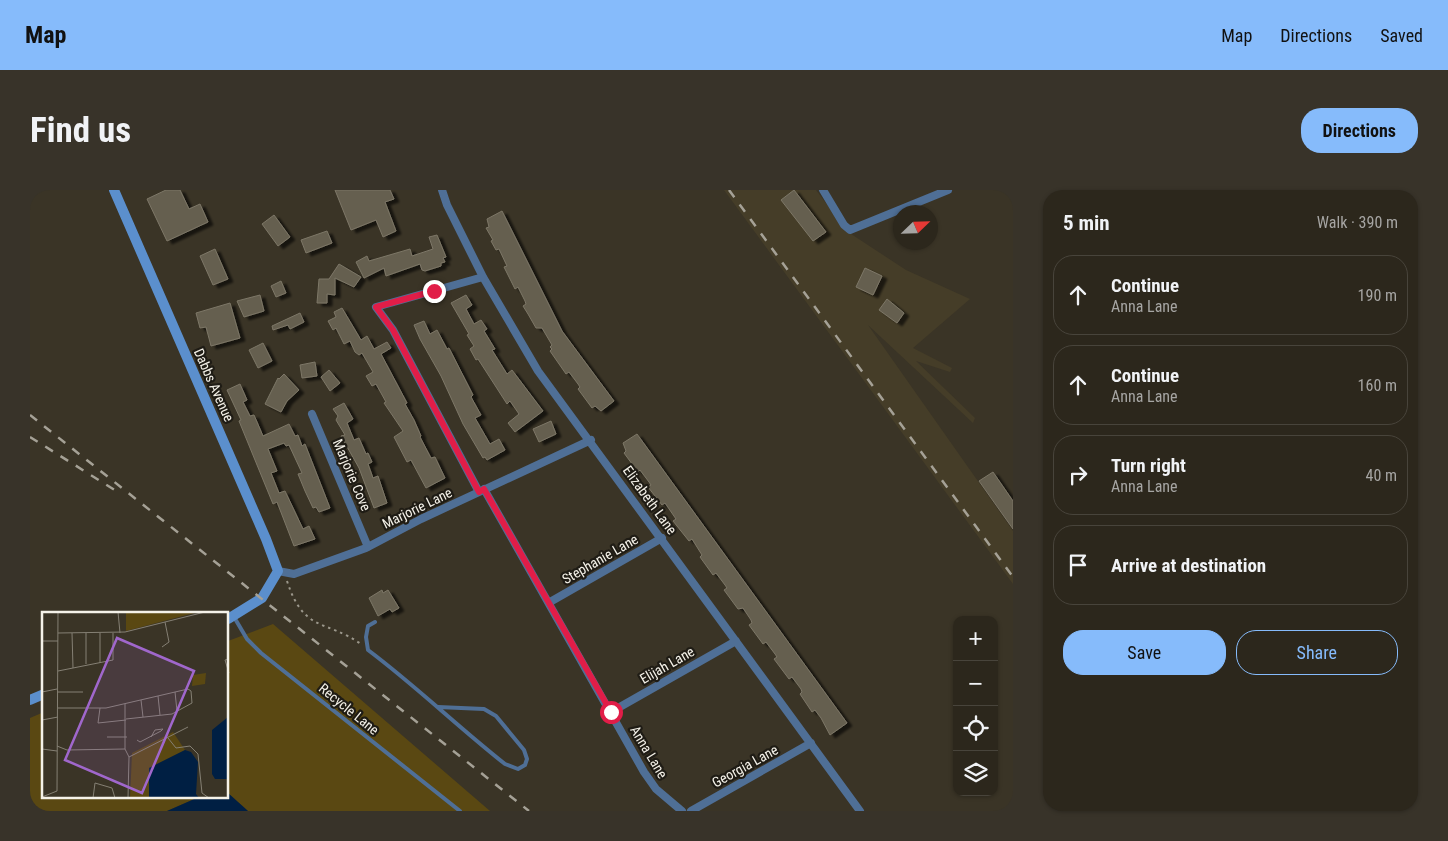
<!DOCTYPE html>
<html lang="en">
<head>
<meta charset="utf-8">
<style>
	:root { --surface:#2c271c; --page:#383329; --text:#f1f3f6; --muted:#a6a5a3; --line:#48443b; --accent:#86bbfb }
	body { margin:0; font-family:"Roboto Condensed",sans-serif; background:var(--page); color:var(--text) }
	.controls { position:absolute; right:15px; bottom:15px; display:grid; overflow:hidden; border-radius:10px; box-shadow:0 1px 4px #0004 }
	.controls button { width:45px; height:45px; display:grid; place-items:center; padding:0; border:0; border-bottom:1px solid var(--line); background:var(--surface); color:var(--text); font:25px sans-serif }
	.compass { position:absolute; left:863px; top:15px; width:45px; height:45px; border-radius:50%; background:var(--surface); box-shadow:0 1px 4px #0004; rotate:67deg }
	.stop { position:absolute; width:15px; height:15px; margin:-11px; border:4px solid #e11d48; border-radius:50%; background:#fff }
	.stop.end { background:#e11d48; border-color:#fff; box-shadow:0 1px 5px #0008 }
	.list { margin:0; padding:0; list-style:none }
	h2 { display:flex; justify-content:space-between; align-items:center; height:65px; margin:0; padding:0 20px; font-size:21px }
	h2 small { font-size:16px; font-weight:400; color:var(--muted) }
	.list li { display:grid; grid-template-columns:32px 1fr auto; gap:15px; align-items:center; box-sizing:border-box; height:80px; margin:0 10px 10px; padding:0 10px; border:1px solid var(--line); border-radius:20px }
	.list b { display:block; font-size:19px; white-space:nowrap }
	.list p { margin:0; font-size:16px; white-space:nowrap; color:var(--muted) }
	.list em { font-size:16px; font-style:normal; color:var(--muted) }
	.actions { display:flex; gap:10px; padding:15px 20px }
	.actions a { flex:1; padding:11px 0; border:1px solid var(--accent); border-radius:20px; text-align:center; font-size:18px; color:var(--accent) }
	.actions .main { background:var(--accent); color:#111 }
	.icon { flex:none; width:28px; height:28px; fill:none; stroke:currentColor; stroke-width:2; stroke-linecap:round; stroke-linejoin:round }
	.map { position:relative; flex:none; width:983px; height:621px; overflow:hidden; border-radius:20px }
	header { display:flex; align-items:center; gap:30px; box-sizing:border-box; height:70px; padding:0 25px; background:var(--accent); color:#111 }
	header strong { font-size:24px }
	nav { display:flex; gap:28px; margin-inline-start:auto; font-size:18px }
	.intro { display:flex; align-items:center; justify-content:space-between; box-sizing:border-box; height:120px; padding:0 30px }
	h1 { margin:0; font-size:35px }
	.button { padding:12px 22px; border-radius:20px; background:var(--accent); color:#111; font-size:18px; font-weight:700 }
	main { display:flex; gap:30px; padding:0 30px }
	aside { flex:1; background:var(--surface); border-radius:20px; box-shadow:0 1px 4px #0004 }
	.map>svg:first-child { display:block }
	.built { fill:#453d28 }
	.green { fill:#5a4812 }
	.water { fill:#001f43 }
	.building { fill:#655f4f; stroke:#7d7767; filter:url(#shadow) }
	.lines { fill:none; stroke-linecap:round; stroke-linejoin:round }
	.path { stroke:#9b978b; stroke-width:2; stroke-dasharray:2.5 4; stroke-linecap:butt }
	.lane { stroke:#4f6f96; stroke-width:4 }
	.street { stroke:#4f6f96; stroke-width:8 }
	.secondary { stroke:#5b8fcd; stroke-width:10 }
	.rail { stroke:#a5a196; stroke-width:2.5; stroke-dasharray:9 9; stroke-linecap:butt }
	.route { stroke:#e11d48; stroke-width:6 }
	.labels { text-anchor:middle; stroke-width:4.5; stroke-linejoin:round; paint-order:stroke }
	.street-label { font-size:14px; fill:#f5f2e9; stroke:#1f1c15 }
	.inset-road { fill:none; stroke:#858074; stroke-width:1 }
	.view { fill:#a067cc; fill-opacity:0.15; stroke:#a067cc; stroke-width:2.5 }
	.inset-edge { fill:none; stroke:#f5f2e9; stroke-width:2.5 }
</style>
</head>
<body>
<header>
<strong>Map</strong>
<nav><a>Map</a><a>Directions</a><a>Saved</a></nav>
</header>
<div class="intro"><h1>Find us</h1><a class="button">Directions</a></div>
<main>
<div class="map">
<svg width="983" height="621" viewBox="0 0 983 621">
	<defs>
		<filter id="shadow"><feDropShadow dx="5" dy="3" stdDeviation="1" flood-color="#0009"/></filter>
	</defs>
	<rect width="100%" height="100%" fill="#3a3426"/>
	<path class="built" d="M694,0h92l32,42 58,38 64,29 -57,49 39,20 -2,4 -34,-11 59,57 -2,5 -105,-98 145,206v53z"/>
	<path class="green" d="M243,434l217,187h-242l-20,-18v-152z
		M14,522v85h155l-32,14h-137v-93z"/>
	<path class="water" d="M198,603l20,18h-81l32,-14h29z"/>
	<path class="building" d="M136,0h14l9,19 11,-5 8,18 -41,19 -20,-42z
		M305,0h55l4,9 -9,3 11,29 -13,6 -7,-17 -25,10z
		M764,0l32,42 -13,9 -32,-41z
		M472,21l60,120 52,70 -13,10 -6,-5 -3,2 -14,-19 2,-2 -2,-3 -9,-12 -3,2 -16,-23 2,-2 -2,-2 2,-2 -10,-17h-6l-8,-14 -5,-8 3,-2 -1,-3 -7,-14 -3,2 -11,-22 3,-1 -8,-17 -3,1 -5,-9 2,-1 -7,-12 3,-1 -2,-8z
		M244,25l16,22 -12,9 -16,-22z
		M297,41l5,12 -26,10 -5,-13z
		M407,45l9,22 -3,1 2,4 -4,1v3l-16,5 -3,-1 -2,-6 -34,12 -2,-8 -20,10 -8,-16 11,-6 2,5 41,-12 2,7 21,-7 -4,-12z
		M185,59l13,30 -15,6 -13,-29z
		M309,74l22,13 -7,10 -19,-9v17l-8,-1v9h-10l2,-24h10z
		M835,78l17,8 -9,19 -17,-8z
		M251,91l5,12 -10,4 -5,-11z
		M230,105l4,16 -20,6 -7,-16z
		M436,105l6,10 -6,4 8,15 7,-4 6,9 -3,2 11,18 -3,1 15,24 5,-4 31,41 -28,21 -7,-9 11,-9 -9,-13 -3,3 -29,-45 -2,1 -6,-11 4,-3 -7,-11 2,-1 -18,-31z
		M857,109l17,14 -7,10 -18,-13z
		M200,113l10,35 -29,8 -5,-19 -6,1 -4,-15z
		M312,118l19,32 6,-4 7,13 13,-7 4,6 -10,6 26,49 -2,1 9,16 7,16 -1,1 11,21 4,-1 10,21 -19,10 -15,-28 -4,2 -13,-25 9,-6 -19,-28 2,-1 -10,-18 -4,2 -6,-10 7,-4 -11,-19 -3,2 -4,-3 -5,-11 -6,3 -8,-16 -3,2 -5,-9 8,-4 -2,-5z
		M270,123l4,9 -14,7 -2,-4 -15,5 -1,-4z
		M394,131l6,13 7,-4 10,19 2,-1 24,47 -2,2 10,18 -6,3 15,26 9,-5 6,11 -18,10 -2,-3 -2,1 -20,-34 -22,-48 -21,-37 -6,-14z
		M233,153l9,18 -14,7 -9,-18z
		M285,172l2,14 -15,2 -2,-13z
		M299,180l11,13 -10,8 -9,-14z
		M254,184l15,16 -12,11 -6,11 -16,-8 13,-26 1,1z
		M210,194l7,16 -4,2 7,14 4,-1 9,21 26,-12 6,12 3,-1 4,11 3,-2 25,64 -11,4 -3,-5 -3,1 -8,-17 -7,-17 4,-1 -13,-28 -3,1 -2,-3 -16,6 9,22 -6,2 8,20 6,-2 18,38 6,-3 6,13 -21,7 -17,-44 -4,2 -34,-83 2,-1 -14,-30z
		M314,213l9,16 -6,4 7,17 5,-2 7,16 2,-1 4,9 -4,2 5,14 5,-2 9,27 -13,5 -15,-40 -18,-32 4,-1 -9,-15 2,-4 -5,-7z
		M521,231l5,13 -17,8 -6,-13z
		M607,244l210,289 -17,12 -9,-17 -6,-8 -3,2 -12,-18 2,-2 -1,-3 -9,-12 -3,2 -15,-20 3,-2 -2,-3 -9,-12 -3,2 -14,-19 3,-2 -1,-3 -8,-12 -5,1 -14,-19 3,-2 -2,-3 -9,-12 -3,2 -13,-18 2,-2 -10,-16 -3,2 -16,-20 3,-2 -11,-16 -3,2 -14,-18 3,-2 -2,-3 -9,-12 -2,2 -14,-19 2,-2 -3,-8z
		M963,282l20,29v28l-34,-48z
		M352,400l1,3 5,-3 11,18 -7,4 -2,-3 -12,7 -9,-18z"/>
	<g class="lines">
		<path class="path" d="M257,391c17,52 38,38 74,63"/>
		<path class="lane" d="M204,427l13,22 14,14 199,158
			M345,432l-7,4 -2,11 2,13c48,36 90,77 137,114l13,5 7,-4 2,-6 -3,-9 -28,-34 -12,-7 -46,-2"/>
		<path class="street" d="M412,0l5,15 36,72 55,94 322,440
			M793,0l21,35 6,5 98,-40
			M282,224l56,133
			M454,299l160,283 12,17 26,22
			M449,302l-86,-162 -17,-23 107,-30
			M248,381l16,3 72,-26 55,-29 170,-79
			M520,412l112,-64
			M581,522l125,-71
			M661,621l120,-68"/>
		<path class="secondary" d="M84,0l152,349 12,32 -16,27 -34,21
			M0,510l14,-6"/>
		<path class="rail" d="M699,0l284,387
			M0,225l499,396
			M0,247l91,57"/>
	</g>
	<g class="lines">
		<path class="route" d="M404,101l-58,16 17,23 86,162 5,-3 127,223"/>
	</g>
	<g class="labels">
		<g class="street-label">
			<text transform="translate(184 195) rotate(66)" y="5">Dabbs Avenue</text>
			<text transform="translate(322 285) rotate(67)" y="5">Marjorie Cove</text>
			<text transform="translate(620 310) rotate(54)" y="5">Elizabeth Lane</text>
			<text transform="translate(387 318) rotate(-26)" y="5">Marjorie Lane</text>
			<text transform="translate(570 369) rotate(-30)" y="5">Stephanie Lane</text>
			<text transform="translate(637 475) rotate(-30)" y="5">Elijah Lane</text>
			<text transform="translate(319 519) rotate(39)" y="5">Recycle Lane</text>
			<text transform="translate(619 562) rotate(59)" y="5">Anna Lane</text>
			<text transform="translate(715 576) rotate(-29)" y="5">Georgia Lane</text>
		</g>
	</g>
	<g transform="translate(12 422)">
		<rect width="186" height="186" fill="#3a3426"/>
		<path d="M84,0h72l-72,19zM164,61l-1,11 -13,2 1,-11zM131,120l12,18 -36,18v30h-19l2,-45z" fill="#5a4812"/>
		<path d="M186,105v62h-13l-3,-5v-44zM143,138l6,2 7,10 -2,32 3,4h-50v-30z" fill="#001f43"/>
		<path class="inset-road" d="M76,0l2,21M16,21l67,-1 80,-20M30,21l1,35M44,21v31M0,29h16M120,35l7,-5 -4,-20M187,47l-4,1 4,13M58,51v-30M16,59l55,-11v-27M0,80l15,-3M15,80h26M133,80l2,19M116,84l2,19M99,88l2,17M16,96h48l82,-19 3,2 1,12 -20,11 -46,5M58,96l-2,15 28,-3M0,108l16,-3M65,125h20M126,126l8,10 14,-2 8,8 4,39 7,5M95,128l3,2 21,-11 2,-2 -8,1 -4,7M15,134l10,4 58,-1 4,8 -1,41M0,137l15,2M83,137v-45M87,145l59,-30M0,185l15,-6 1,-179M51,186l2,-15 17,5 3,10"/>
		<path class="view" d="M75,26l77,33 -52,122 -77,-33z"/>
		<rect width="186" height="186" class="inset-edge"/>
	</g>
</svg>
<div class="controls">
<button>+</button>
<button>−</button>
<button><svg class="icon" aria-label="locate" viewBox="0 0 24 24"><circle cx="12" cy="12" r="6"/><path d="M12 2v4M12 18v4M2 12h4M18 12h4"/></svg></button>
<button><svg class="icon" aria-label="layers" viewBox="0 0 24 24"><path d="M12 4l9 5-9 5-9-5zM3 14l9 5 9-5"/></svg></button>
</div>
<svg class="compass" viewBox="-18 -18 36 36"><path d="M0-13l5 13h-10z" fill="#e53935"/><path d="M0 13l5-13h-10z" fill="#a6a5a3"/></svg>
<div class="stop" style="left:581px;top:522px"></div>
<div class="stop end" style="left:404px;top:101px"></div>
</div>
<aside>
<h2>5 min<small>Walk · 390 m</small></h2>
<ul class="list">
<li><svg class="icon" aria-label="ahead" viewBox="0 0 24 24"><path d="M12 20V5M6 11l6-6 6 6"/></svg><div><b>Continue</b><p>Anna Lane</p></div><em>190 m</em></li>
<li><svg class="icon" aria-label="ahead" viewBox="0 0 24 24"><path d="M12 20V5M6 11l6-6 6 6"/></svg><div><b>Continue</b><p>Anna Lane</p></div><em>160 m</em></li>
<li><svg class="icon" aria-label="right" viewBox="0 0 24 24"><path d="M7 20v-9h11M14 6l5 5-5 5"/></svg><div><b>Turn right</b><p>Anna Lane</p></div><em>40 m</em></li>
<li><svg class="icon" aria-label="arrive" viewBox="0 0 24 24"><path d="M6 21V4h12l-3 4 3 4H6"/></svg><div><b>Arrive at destination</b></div></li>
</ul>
<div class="actions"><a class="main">Save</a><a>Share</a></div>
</aside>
</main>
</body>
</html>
